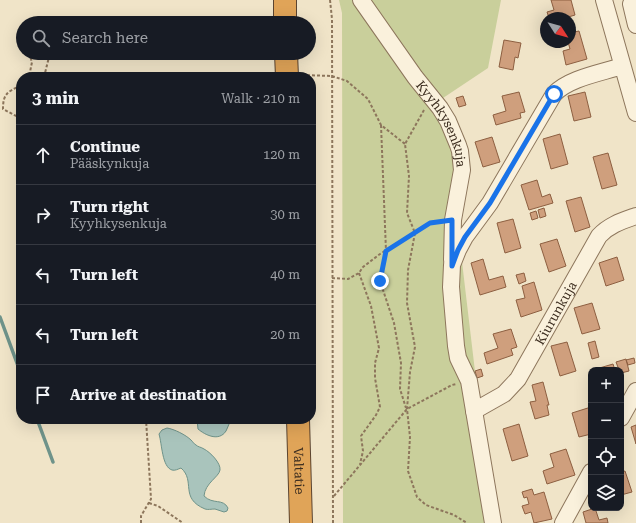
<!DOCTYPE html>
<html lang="en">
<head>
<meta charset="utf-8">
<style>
	:root { --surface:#171b24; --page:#242831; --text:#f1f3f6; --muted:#9ea1a6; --line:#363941 }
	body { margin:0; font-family:"Roboto Serif",serif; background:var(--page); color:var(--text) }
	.controls { position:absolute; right:12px; bottom:12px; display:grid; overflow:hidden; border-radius:8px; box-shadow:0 4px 16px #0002 }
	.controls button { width:36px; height:36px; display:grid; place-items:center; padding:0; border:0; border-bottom:1px solid var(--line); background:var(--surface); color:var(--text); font:20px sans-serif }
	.compass { position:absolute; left:540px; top:12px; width:36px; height:36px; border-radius:50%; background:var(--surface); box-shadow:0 4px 16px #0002; rotate:126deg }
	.stop { position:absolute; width:12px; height:12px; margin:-9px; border:3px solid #1a73e8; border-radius:50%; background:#fff }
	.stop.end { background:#1a73e8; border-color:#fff; box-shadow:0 1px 4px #0008 }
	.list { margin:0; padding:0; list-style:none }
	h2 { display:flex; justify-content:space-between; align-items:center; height:52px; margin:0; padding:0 16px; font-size:17px }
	h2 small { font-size:13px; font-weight:400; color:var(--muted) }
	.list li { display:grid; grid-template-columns:26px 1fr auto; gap:12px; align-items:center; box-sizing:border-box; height:60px; padding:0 16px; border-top:1px solid var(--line) }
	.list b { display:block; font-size:15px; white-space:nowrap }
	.list p { margin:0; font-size:13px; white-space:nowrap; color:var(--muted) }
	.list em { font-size:13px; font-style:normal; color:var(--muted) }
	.icon { flex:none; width:22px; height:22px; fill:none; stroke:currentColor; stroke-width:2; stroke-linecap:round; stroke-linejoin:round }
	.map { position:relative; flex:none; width:636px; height:523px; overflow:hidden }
	.search { position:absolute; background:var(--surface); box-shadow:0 4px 16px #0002; left:16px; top:16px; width:300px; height:44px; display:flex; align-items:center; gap:10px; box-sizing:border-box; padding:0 14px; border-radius:22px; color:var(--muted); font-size:15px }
	.panel { position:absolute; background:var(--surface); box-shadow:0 4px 16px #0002; left:16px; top:72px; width:300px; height:352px; border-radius:16px }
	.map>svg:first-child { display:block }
	.green { fill:#c9cf9b }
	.water { fill:#a9c4bc; stroke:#6f938a }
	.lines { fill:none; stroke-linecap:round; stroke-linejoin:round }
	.stream { stroke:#6f938a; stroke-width:3.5 }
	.building { fill:#cf9f7d; stroke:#8d5f41 }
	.minor-casing { stroke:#8d765c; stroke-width:18 }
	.highway-casing { stroke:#5b4430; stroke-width:24 }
	.path { stroke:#8d765c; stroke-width:2; stroke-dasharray:3 2; stroke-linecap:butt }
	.minor { stroke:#faf1dc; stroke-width:16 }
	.highway { stroke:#e0a458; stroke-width:22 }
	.route { stroke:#1a73e8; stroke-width:5 }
	.labels { text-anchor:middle; stroke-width:3; stroke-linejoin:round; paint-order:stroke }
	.street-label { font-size:13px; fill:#3d2e20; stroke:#f7eed8 }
</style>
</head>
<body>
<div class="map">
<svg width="636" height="523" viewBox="0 0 636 523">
	<rect width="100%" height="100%" fill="#f0e4c8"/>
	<path class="green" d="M339,0h162l-13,68 -45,30 14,34 -4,54 40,337h-150l-1,-510z"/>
	<path class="water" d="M197,419h35c-3,4 -4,8 -6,12 -7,11 -21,4 -28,-2z
		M167,428c7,1 19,7 24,12 3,3 2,3 5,5 2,2 5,2 8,4 6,3 17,14 16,21 -1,7 -15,13 -16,26 9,9 19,2 24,12l-1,3 -3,1c-3,-1 -6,-2 -9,-3 -4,0 -7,1 -10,0 -26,-11 -9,-28 -24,-41 -3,1 -6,3 -9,2 -10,-3 -10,-26 -13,-36l3,-4z"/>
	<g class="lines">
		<path class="stream" d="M0,317l21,57
			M37,419l16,43"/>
	</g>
	<path class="building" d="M551,0h20l4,15 -10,3h-16l-2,-6 7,-2z
		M579,31l8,28 -21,6 -3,-14 7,-2 -2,-7h2v-9z
		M504,40l17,3 -3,15 -3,-1 -2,13 -14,-3z
		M519,92l6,20 -5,1 1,5 -25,7 -3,-10 13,-4 -4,-15z
		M585,92l6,25 -17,4 -6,-25z
		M463,96l3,9 -7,2 -3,-9z
		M560,134l8,30 -17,5 -8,-30z
		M492,137l8,25 -17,5 -8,-25z
		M608,153l9,32 -15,4 -9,-32z
		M537,180l5,17 8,-3 3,9 -24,7 -8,-25z
		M581,197l9,30 -15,5 -9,-31z
		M544,208l2,8 -6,2 -2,-8z
		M536,211l2,7 -6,2 -2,-7z
		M513,219l8,29 -16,5 -8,-30z
		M557,239l9,27 -17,6 -9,-28z
		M617,257l7,23 -18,6 -7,-23z
		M483,259l6,21 14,-4 3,11 -26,8 -9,-32z
		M524,273l2,8 -7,3 -3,-9z
		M534,282l8,28 -21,7 -5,-17 9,-2 -3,-12z
		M592,303l8,26 -18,5 -8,-26z
		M511,329l6,18 -6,2 2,6 -26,9 -3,-11 14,-5 -5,-14z
		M595,341l4,16 -7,2 -4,-16z
		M567,342l9,29 -16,5 -9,-30z
		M634,358l1,5 -7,2 -2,-5z
		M626,359l3,12 -8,2v-3h-2l-3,-8z
		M613,364l2,6h-19v-1z
		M481,369l2,7 -6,2 -2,-7z
		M543,382l6,23h-2l2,10 -14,4 -5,-17 6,-1 -4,-16z
		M591,407v27l-12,3 -7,-24z
		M519,424l9,32 -16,5 -9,-32z
		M636,425v19l-5,-17z
		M566,449l9,26 -28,9 -4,-13 11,-4 -4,-13z
		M625,471l7,21 -11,3v-23z
		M532,489l2,6 10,-3 8,27 -18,4 -3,-11 -6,2 -3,-8 7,-2 -2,-7 -3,1 -2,-6z
		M595,508l4,12 8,-2 1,5h-22l-3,-11z"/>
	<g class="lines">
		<g class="minor-casing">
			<g id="minor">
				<path id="s1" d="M361,0l54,77 25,31 8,13 10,24 2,6 2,19 -9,50 -1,40"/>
				<path d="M604,0l32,113"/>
				<path d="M636,2l-5,2 5,21"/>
				<path id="s2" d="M474,411l30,-17 14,-15 81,-143c10,-11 23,-15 37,-20"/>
				<path d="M621,418l15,-27"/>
				<path d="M493,523l-24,-142 -11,-23 -2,-12 -5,-59 1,-22 6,-15 7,-13 25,-34 64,-109c15,-16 47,-21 68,-28"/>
				<path d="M563,523l28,-51"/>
			</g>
		</g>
		<g class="highway-casing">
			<g id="highway">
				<path d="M285,0v23"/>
				<path d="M286,53l1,24"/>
				<path id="s3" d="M298,419l3,104"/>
			</g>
		</g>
		<path class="path" d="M330,0l2,19 1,504
			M29,53l3,9 -3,15
			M302,75l30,1 15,5 21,18 13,26 24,19
			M44,77l6,-24
			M21,85c-13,7 -18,8 -18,24l15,8 3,5
			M424,110l-19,34 4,32 -2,37 8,20 -7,37 -1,33 8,44 -5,25 -3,37 3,28 -2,34 9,26 9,8 28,10 13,8
			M381,125l5,126 -6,30 14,42 7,40 -1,26 6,19
			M359,273l12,33 8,42 -4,15v15l5,29 -4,8 -15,21 2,15 -3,13
			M332,278l16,1 11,-6 4,-6 17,-13 50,-31 9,-1
			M334,496l73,-87 45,-24 4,-1
			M149,503l9,3 25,17
			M141,523v-7l10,-17 -5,-80"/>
		<use href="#minor" class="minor"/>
		<use href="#highway" class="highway"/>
	</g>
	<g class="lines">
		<path class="route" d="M380,281l6,-30 44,-28 22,-3v46l6,-16 7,-13 25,-34 64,-109"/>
	</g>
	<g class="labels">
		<g class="street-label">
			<text dy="5" stroke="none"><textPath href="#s1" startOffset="149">Kyyhkysenkuja</textPath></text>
			<text dy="5" stroke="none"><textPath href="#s2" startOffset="131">Kiurunkuja</textPath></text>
			<text dy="5" stroke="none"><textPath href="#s3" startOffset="52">Valtatie</textPath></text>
		</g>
	</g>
</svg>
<div class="controls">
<button>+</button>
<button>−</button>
<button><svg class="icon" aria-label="locate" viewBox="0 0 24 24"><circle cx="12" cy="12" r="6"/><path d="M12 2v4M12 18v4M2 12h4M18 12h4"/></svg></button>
<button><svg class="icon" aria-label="layers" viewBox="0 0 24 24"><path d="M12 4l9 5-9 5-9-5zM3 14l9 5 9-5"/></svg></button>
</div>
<svg class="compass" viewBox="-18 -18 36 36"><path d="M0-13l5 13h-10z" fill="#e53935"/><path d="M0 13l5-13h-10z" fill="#9ea1a6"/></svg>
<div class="stop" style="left:554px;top:94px"></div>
<div class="stop end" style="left:380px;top:281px"></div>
<div class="search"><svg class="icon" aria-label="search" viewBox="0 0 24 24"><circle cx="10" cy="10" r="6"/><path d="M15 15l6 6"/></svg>Search here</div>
<section class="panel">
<h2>3 min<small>Walk · 210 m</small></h2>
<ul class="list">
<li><svg class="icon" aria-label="ahead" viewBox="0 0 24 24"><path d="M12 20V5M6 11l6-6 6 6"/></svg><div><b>Continue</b><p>Pääskynkuja</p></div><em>120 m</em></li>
<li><svg class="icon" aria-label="right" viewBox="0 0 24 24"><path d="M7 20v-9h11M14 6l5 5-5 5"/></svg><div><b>Turn right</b><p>Kyyhkysenkuja</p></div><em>30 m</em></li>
<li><svg class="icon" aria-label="left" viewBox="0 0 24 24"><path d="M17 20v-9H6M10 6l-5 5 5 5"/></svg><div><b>Turn left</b></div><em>40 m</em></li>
<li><svg class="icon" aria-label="left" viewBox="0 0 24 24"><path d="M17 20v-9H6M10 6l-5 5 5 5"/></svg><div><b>Turn left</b></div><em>20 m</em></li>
<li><svg class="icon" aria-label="arrive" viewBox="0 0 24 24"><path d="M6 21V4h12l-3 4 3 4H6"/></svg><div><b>Arrive at destination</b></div></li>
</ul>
</section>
</div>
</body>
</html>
